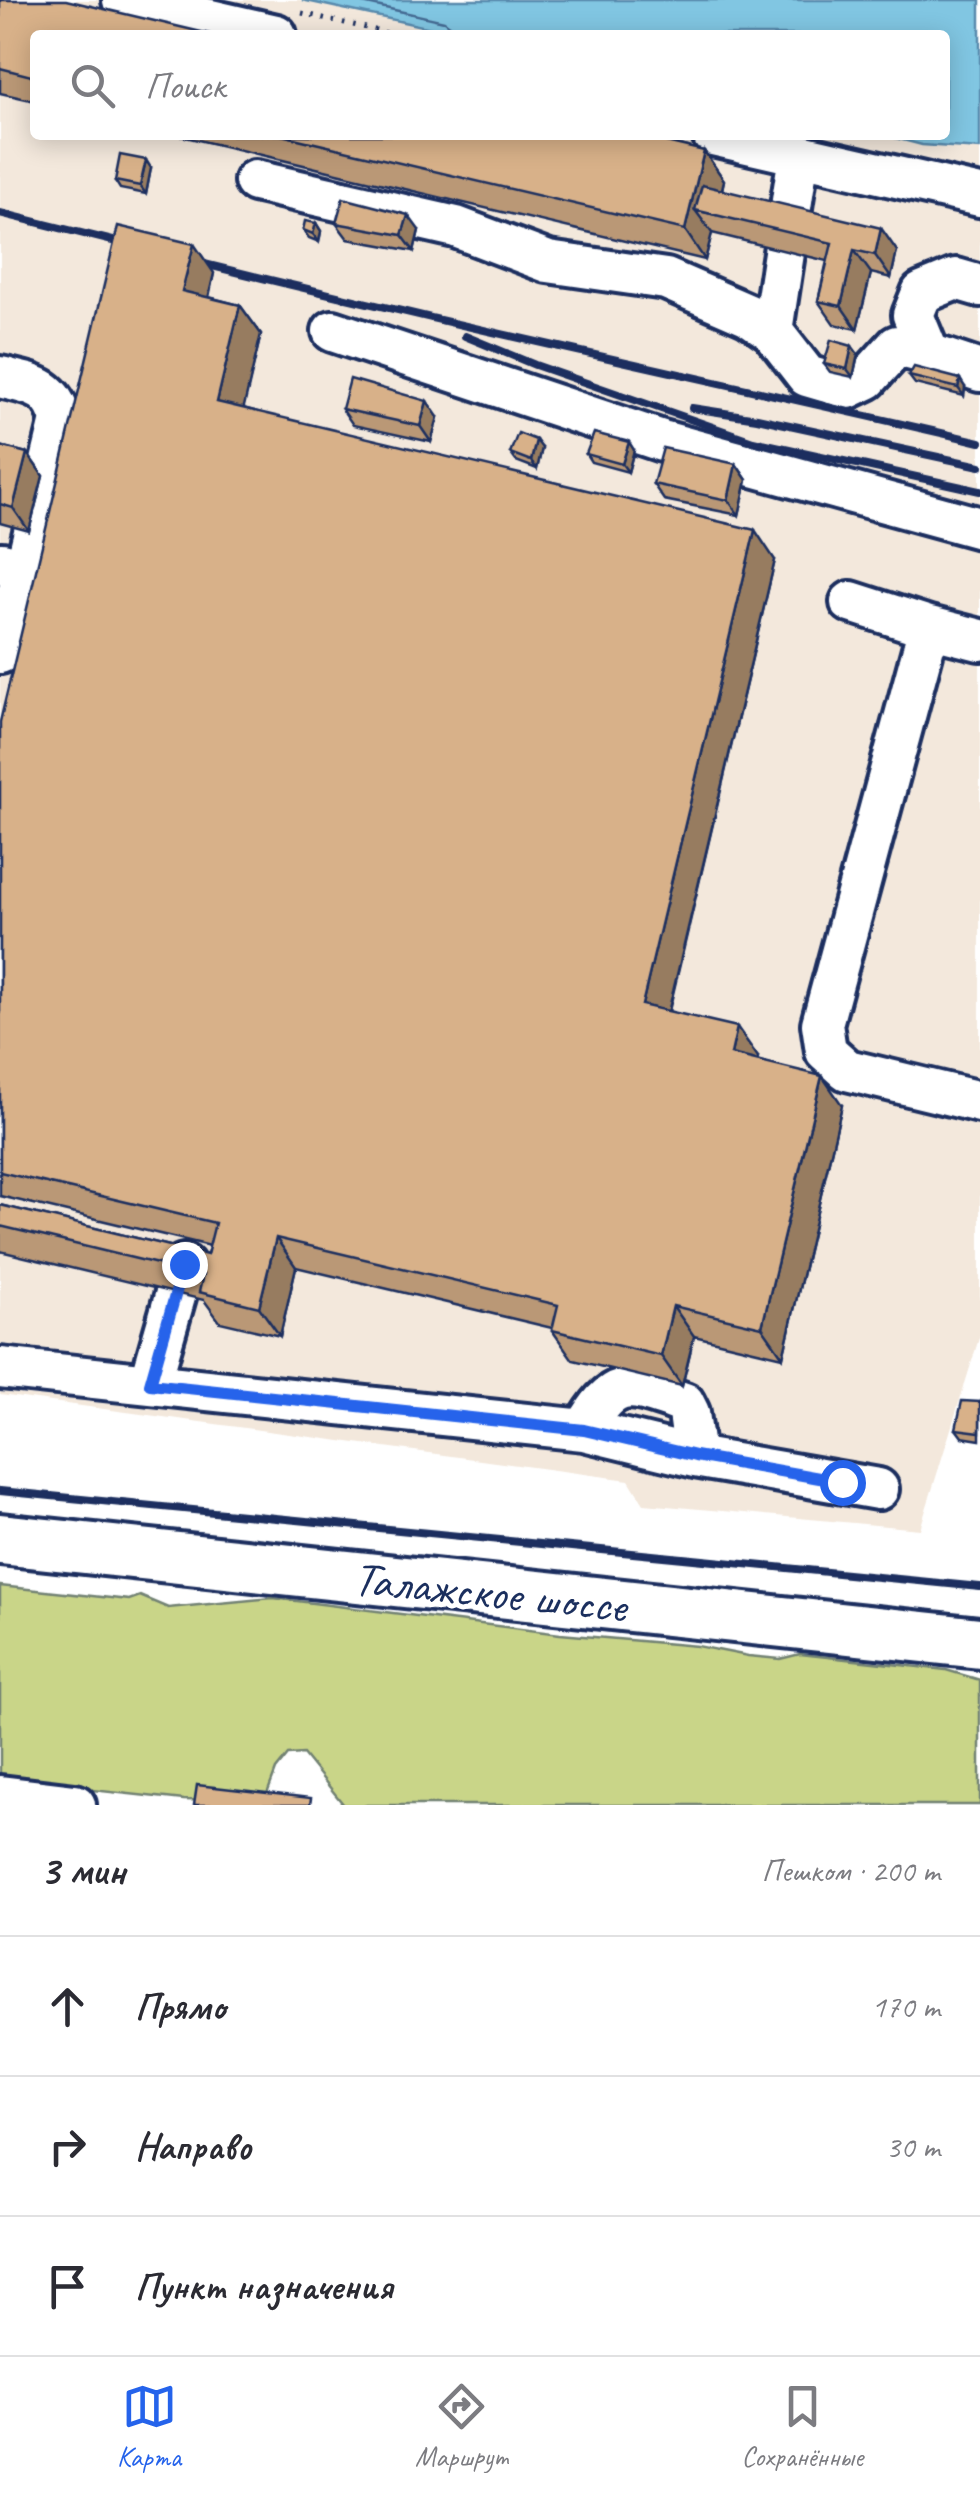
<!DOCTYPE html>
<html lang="ru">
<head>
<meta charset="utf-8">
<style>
	:root { --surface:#fff; --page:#f2f2f3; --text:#2b2b33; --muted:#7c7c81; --line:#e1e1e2; --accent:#2563eb }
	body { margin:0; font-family:Caveat,sans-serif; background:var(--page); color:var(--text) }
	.stop { position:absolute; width:30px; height:30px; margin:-22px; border:8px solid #2563eb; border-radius:50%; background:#fff }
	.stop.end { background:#2563eb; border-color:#fff; box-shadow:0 2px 10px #0008 }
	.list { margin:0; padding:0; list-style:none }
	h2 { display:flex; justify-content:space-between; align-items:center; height:130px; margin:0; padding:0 40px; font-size:42px }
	h2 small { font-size:32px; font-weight:400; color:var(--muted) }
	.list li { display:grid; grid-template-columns:65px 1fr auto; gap:30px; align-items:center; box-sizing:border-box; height:140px; padding:0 40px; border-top:2px solid var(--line) }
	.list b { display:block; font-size:38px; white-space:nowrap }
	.list em { font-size:32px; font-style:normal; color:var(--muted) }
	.icon { flex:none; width:55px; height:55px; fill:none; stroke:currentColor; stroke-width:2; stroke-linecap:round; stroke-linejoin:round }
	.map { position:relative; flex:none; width:980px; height:1805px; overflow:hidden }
	.search { position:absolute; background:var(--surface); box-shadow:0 5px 25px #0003; left:30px; right:30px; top:30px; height:110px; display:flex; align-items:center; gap:25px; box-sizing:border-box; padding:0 35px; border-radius:10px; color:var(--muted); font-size:38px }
	.sheet { height:550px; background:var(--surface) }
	nav { display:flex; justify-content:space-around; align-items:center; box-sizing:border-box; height:140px; border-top:2px solid var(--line); background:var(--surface); font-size:28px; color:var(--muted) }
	nav a { display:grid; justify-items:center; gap:5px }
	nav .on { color:var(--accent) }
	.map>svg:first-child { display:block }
	.built { fill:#f3e8dc }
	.green { fill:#c9d588; stroke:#728273; stroke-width:2.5 }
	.water { fill:#81c6e2; stroke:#588aad; stroke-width:2.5 }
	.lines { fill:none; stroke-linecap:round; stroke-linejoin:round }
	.shore { stroke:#446b93; stroke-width:2.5 }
	.minor-casing { stroke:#1b2f5e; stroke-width:48 }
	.major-casing { stroke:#1b2f5e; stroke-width:58 }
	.path { stroke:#1b2f5e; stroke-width:5; stroke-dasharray:2.5 8; stroke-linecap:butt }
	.minor { stroke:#fff; stroke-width:40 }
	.major { stroke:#fff; stroke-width:50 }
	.rail { stroke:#1b2f5e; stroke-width:8 }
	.wall { fill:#ba9876; stroke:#1b2f5e; stroke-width:2.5 }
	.shaded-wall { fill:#977c60; stroke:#1b2f5e; stroke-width:2.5 }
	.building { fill:#d8b189; stroke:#1b2f5e; stroke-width:2.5 }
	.route { stroke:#2563eb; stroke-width:12 }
	.labels { text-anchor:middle; stroke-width:10; stroke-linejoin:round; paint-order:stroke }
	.street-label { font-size:48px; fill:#1b2f5e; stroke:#fff }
</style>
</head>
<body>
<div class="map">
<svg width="980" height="1805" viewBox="0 0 980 1805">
	<rect width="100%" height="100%" fill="#fff"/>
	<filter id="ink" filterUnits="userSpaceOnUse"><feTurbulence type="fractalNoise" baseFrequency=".01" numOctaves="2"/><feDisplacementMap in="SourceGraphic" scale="20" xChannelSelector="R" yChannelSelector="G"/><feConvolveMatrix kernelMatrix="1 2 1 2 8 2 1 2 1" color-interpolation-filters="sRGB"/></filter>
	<g filter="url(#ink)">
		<path class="built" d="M0,0h302l161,35h-428v100h849l38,10 58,4v1186l-60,194 -276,-25 -15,-24 -629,-85z"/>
		<path class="green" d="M0,1586l129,14 11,-4 28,12 105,-10 287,36 137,12 51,10 32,3 20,-5 146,16 34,10v125h-636l-41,-51 -15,1 -12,15 -12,32 -80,-2 -184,-20z"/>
		<path class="water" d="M302,0h678v149l-58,-4 -38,-10h61v-100h-482z"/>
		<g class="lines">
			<path class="shore" d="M349,0l95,21 7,5 1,9"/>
			<g class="minor-casing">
				<path id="minor" d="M123,0l153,35
					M713,135l267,61
					M255,181l201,46 92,35 118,17 83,36 23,16 35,45 41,12 19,-9 30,-33 32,8
					M980,286l-24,-7 -34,14 -9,22 16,39 51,17
					M333,331l329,110 318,87
					M772,331l27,-176
					M0,377c32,8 52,8 61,43l-36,150
					M851,602l78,25
					M980,640l-51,-13 -107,397 4,27 21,19 133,32
					M0,653l25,-83 -23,-7
					M0,1368l584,62 111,27 183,32
					M150,1384l34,-119
					M584,1430c31,-55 44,-46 100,-27l5,10 6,44
					M0,1796l75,9"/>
			</g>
			<g class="major-casing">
				<path id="major" d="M0,1539l980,104"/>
			</g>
			<path class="path" d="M302,13l94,22"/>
			<use href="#minor" class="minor"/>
			<use href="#major" class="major"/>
			<path class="rail" d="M0,213l141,35
				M180,258c265,66 533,122 800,184
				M465,336l70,29 218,76 227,50
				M692,408l65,10 223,48
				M0,1491l980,96"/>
		</g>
		<path class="wall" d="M0,0l35,35v66l-35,-8z
			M177,135h460l67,16 20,29 -2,10 175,61 -6,27 -20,-5 -14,56 -23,-5 -16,-23 9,-40 -115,-28 -7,27z
			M151,168l-5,26 -26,-5 -5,-8z
			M316,223l5,8 -2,11 -10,-4 -6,-8z
			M336,223l83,7 -5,21 -66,-12z
			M214,273l-5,24 31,8 21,29 -18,74 532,152 -106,451 89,46 -1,3 85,45 -59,252 -89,-21 -12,50 -109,-26 -21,-30v-2l-256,-61 -16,69 -60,-14 -16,-22 -204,-49v-46l207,50 3,-9 -210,-50v-474z
			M858,354l-5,23 -23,-5 -6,-8z
			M909,376l56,11 -1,9 -49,-12z
			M342,409l96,8 -7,25 -78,-17z
			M0,446l27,7 16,23 -14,55 -29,-8z
			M542,448l-5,21 -21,-8 -6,-8z
			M634,450l-6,22 -37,-10 -5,-8z
			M736,464l11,16 -8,35 -75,-15 -11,-16z
			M980,1402v38l-18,-3 -6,-8z"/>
		<path class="shaded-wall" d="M704,151l20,29 -8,35 -21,-5 17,23 -7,27 -20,-30z
			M146,160l5,8 -5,26 -6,-8z
			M408,215l11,15 -5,21 -12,-16z
			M316,223l5,8 -2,11 -6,-8z
			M881,228l16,23 -6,27 -16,-23z
			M194,244l20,29 -11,47 -21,-29z
			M854,250l17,23 -14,56 -16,-23z
			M240,305l21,29 -23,98 -21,-30z
			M852,346l6,8 -5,23 -6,-8z
			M960,379l5,8 -1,9 -6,-8z
			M427,401l11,16 -7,25 -11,-16z
			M536,440l6,8 -5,21 -6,-8z
			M629,442l5,8 -6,22 -6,-8z
			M27,453l16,23 -14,55 -16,-23z
			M736,464l11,16 -8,35 -11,-15z
			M755,530l20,30 -112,474 -21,-29z
			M737,1027l21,30 -7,26 -20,-29z
			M822,1076l20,29 -59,252 -21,-30z
			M276,1238l20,29 -16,69 -21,-29z
			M673,1306l21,30 -12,50 -21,-30z"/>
		<path class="building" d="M0,0h66l148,35h-179v42l-35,-9z
			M281,135h356l67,16 -19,79z
			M120,155l26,5 -6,26 -25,-5z
			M702,185l179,43 -6,27 -21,-5 -13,56 -23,-5 14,-58 -137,-33z
			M343,198l65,17 -6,20 -66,-12z
			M305,221l11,2 -3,11 -10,-4z
			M118,226l76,18 -12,47 58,14 -23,97 538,128 -113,475 95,22 -6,27 91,22 -60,251 -89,-21 -12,50 -109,-26 6,-25 -282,-67 -17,69 -60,-15 4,-17 -203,-49v-21l207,50 8,-32 -215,-51v-450z
			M831,340l21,6 -5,23 -23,-5z
			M914,367l46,12 -2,9 -49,-12z
			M350,379l77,22 -7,25 -78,-17z
			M518,433l18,7 -5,21 -21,-8z
			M594,433l35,9 -7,22 -36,-10z
			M0,446l27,7 -14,55 -13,-4z
			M663,448l73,16 -8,36 -75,-16z
			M962,1401l18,1v30l-24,-3z
			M197,1785l114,13 -1,7h-116z"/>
	</g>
	<g class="lines" filter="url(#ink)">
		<path class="route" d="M184,1264l-34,120 434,46 111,26 147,26"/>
	</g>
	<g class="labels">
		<g class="street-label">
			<text transform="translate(490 1591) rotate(6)" y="17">Талажское шоссе</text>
		</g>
	</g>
</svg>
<div class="stop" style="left:842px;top:1482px"></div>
<div class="stop end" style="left:184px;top:1264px"></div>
<div class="search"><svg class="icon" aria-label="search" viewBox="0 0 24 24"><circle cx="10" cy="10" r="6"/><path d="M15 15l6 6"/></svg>Поиск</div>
</div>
<section class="sheet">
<h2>3 мин<small>Пешком · 200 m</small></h2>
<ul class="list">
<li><svg class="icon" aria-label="ahead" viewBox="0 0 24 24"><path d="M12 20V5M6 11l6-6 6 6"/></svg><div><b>Прямо</b></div><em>170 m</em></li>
<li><svg class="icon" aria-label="right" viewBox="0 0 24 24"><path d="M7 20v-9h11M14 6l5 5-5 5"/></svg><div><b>Направо</b></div><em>30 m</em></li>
<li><svg class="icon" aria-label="arrive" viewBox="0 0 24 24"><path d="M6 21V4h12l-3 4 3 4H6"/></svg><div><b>Пункт назначения</b></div></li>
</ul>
</section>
<nav>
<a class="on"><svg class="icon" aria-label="map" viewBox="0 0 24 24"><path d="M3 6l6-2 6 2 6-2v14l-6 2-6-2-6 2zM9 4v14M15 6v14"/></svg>Карта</a>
<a><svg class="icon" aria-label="directions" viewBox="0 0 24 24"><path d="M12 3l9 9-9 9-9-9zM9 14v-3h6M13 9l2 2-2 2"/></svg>Маршрут</a>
<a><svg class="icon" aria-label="saved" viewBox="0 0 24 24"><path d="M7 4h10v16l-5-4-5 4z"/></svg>Сохранённые</a>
</nav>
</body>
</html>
